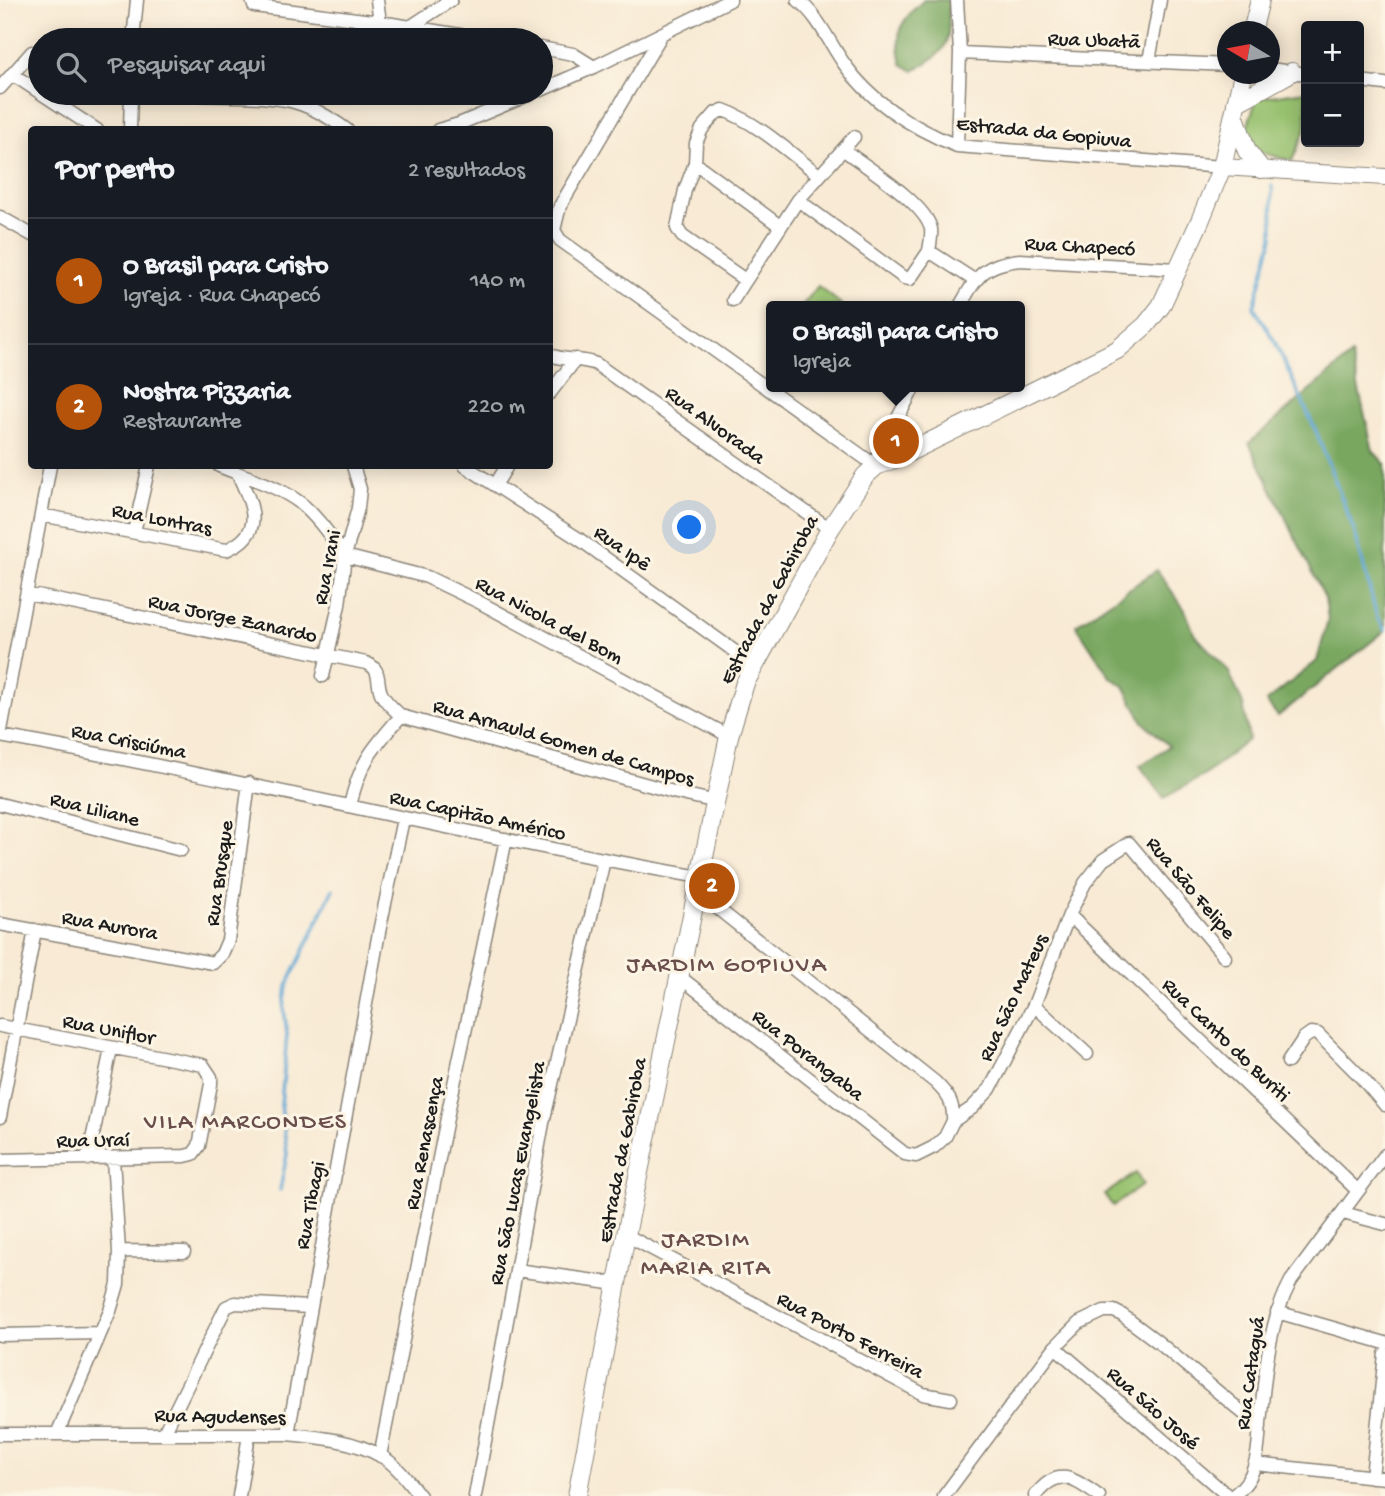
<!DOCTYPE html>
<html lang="pt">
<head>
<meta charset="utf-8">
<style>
	:root { --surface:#171b24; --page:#20242c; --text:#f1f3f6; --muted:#9ea1a6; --line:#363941; --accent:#b45309 }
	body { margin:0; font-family:"Gochi Hand",sans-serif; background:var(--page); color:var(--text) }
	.controls { position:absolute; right:21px; top:21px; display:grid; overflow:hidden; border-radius:7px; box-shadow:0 4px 18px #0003 }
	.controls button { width:63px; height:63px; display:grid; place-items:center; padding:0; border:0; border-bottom:2px solid var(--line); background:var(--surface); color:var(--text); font:35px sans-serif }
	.compass { position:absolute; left:1217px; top:21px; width:63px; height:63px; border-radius:50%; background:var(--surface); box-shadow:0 4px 18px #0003; rotate:280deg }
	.you { position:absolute; left:690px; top:528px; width:24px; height:24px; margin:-18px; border:5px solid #fff; border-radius:50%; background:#1a73e8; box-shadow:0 0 0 10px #1a73e833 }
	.badge { display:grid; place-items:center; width:46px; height:46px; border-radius:50%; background:var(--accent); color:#fff; font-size:23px; font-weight:700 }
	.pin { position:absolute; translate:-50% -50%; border:4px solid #fff; box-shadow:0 2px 7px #0006 }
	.popup { position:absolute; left:766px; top:301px; width:259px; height:91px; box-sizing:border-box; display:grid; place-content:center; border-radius:7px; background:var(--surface); filter:drop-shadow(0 2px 5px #0005); font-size:23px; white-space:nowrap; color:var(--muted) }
	.popup b { font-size:26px; color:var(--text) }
	.popup::after { content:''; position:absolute; left:50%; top:100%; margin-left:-14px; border:14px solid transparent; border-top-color:var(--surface) }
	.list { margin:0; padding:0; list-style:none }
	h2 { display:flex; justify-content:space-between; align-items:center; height:91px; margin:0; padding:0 28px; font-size:30px }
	h2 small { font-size:23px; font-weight:400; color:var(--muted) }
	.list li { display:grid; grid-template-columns:46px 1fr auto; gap:21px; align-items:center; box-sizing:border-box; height:126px; padding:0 28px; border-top:2px solid var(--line) }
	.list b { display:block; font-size:26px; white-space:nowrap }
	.list p { margin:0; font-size:23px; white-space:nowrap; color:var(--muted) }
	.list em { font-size:23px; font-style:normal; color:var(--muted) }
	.icon { flex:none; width:38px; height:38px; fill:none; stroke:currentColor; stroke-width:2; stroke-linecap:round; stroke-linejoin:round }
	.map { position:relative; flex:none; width:1385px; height:1496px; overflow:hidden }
	.search { position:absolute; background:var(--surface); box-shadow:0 4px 18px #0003; left:28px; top:28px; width:525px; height:77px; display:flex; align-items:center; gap:18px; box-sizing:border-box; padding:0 24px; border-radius:38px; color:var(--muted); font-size:26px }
	.panel { position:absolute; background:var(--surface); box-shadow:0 4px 18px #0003; left:28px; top:126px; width:525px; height:343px; border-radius:7px }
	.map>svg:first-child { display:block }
	.green { fill:#97c16e; stroke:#5a6e45; stroke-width:2 }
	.forest { fill:#79a761; stroke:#4a623e; stroke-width:2 }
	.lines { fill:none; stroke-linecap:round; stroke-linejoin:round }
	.stream { stroke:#5ca4d3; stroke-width:3.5 }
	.minor-casing { stroke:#8a8378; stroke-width:15 }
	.tertiary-casing { stroke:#8a8378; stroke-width:18 }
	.secondary-casing { stroke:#8a8378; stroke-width:20 }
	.minor { stroke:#fff; stroke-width:12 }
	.tertiary { stroke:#fff; stroke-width:16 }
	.secondary { stroke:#fff; stroke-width:18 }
	.labels { text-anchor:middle; stroke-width:6; stroke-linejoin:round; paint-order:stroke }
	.street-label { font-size:21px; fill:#1c1c1c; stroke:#fcf5e5 }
	.quarter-label { font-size:24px; letter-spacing:2px; fill:#6a4e4c; stroke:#fcf5e5 }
</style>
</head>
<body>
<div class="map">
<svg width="1385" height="1496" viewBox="0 0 1385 1496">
	<rect width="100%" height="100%" fill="#fcf5e5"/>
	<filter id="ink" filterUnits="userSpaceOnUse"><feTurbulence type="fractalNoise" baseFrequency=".0143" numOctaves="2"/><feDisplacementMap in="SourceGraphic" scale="14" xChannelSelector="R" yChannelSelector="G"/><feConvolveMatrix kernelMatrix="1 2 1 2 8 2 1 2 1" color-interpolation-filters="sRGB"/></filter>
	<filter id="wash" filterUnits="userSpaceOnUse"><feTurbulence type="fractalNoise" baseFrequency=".00686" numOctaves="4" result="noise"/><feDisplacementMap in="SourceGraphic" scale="28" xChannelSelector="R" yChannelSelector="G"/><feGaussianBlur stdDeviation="1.57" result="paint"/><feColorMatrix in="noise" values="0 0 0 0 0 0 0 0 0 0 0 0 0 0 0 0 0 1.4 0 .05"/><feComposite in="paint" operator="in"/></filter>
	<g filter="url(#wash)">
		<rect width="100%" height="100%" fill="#f8ead4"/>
		<path class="green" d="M1306,91v37l-14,33 -40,-11 -5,-23 10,-29z
			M818,286l23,18 -2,2h-37z
			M1136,1173l7,12 -30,21 -9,-11z"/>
		<path class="forest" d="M924,0h25c-1,45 5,46 -35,71l-12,-7c-7,-33 -4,-41 22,-64z
			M1351,355l22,96 12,13v167l-107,85 -12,-14 51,-41 11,-41 -3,-22 -76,-155z
			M1157,570l28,40 10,25 33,35 15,34 6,35 -44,36 -41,23 -24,-32 29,-20 -26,-24 -19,-36 -14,-9 -34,-52z"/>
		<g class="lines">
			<path class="stream" d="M1272,186l1,51 -19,70 21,35 41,89 39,102 22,84 8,13
				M280,1190l7,-36 -6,-49 6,-71 -3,-26 3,-22 46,-97"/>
		</g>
	</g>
	<g filter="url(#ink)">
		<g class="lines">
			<g class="minor-casing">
				<path id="minor" d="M252,0l2,6 126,16 111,18
					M377,0l3,22
					M798,0c22,18 31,43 47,65 27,38 70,64 112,81l265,21
					M957,0l3,53 -3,93
					M410,27l41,-27
					M662,34l-102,172 -6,24 6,10 316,226 1,-8 37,-71
					M133,40l4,-40
					M541,48l32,6 21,13
					M960,53l268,12
					M1149,61l11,-61
					M1270,69l36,5
					M12,74l85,56
					M1359,81l26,3
					M0,88l32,-36
					M541,90l53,-23 136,-67
					M183,93c19,4 37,2 55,3 49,1 69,5 109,34
					M130,130l1,-37
					M438,130l21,-6 74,-31
					M844,150c22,17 81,53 87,79 1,7 -1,15 -2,22l45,29
					M695,163l85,63
					M798,200l106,78 6,1 19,-28
					M0,217l32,18
					M745,280l-63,-44 -5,-8 8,-38 10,-27 1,-20 6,-14 14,-16 7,-3c34,12 68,44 96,65
					M733,300l65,-100 56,-63
					M960,306c17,-30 23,-42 60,-46l158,9
					M550,355c15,6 30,3 46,9l234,165
					M550,393l26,-34
					M219,466c27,11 57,19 80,36 19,15 32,35 46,54
					M465,466l114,73 176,127
					M496,484l11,-18
					M41,515l185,35c41,-17 26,-45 12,-76
					M134,532l15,-66
					M345,556l82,21 50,24 252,135
					M27,594l339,69c16,6 10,18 15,30 4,9 13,16 20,23
					M323,676l16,-71 6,-49 13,-48 2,-19 -7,-23
					M401,716l276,77 40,9
					M0,736c235,41 466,100 700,141
					M0,736l50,-270
					M0,804l181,46
					M350,806c9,-43 23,-58 51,-90
					M697,892l238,190c13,13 19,20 18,39
					M1069,915l289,276
					M0,924l213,39 9,-9 6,-14 21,-157
					M680,977l225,177 11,2 18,-9 11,-10 8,-16 19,-13 18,-19 44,-84 35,-90 16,-32 18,-23 26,-17 96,114
					M1034,1005l53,49
					M0,1026l203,39 8,12v7l-12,62 -6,8 -8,2 -185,4
					M1288,1062l16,-24 7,-5 7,1 42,42 25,29
					M0,1117l35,-187
					M88,1159l23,-110
					M1343,1213l42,11
					M626,1235l297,159 28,5
					M119,1251l65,1
					M516,1270l101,14
					M1277,1312l108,31
					M0,1335l100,-2
					M1055,1347l173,149
					M164,1433l62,-126 9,-4 74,4
					M0,1434h288c31,3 65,6 93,22 15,8 28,26 39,40
					M57,1434l53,-123 8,-27 1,-33 -6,-92
					M288,1434l91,-502 24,-113
					M380,1456l70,-353 56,-264
					M1255,1464l130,14
					M1372,1477l13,-123
					M239,1496l10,-61
					M475,1496l68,-373 61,-263
					M944,1496l111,-149 24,-24 25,-12h10l8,4 36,27 102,85
					M1035,1496c23,-30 37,-18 64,0
					M1233,1496c10,-8 18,-17 21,-30 5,-13 5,-29 6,-43 5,-47 8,-100 31,-142l94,-126"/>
			</g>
			<g class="tertiary-casing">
				<path id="tertiary" d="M1222,167l163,10"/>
			</g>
			<g class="secondary-casing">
				<path id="secondary" d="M1252,32l8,-32
					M1236,103l56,-31
					M1235,117l12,34 14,18
					M577,1496l49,-261 103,-499 16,-53 85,-154 35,-53 11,-10 21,-8 220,-108 29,-25 15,-19 39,-85 22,-54 21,-93"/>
			</g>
			<use href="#minor" class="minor"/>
			<use href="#tertiary" class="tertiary"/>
			<use href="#secondary" class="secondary"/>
		</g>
	</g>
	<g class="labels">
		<g class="street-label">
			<text transform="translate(1094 39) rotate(2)" y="7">Rua Ubatã</text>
			<text transform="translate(1044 131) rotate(6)" y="7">Estrada da Gopiuva</text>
			<text transform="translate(1080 245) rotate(3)" y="7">Rua Chapecó</text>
			<text transform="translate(716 424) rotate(36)" y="7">Rua Alvorada</text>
			<text transform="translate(162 518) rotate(11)" y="7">Rua Lontras</text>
			<text transform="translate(623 547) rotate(35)" y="7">Rua Ipê</text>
			<text transform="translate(326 567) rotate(-79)" y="7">Rua Irani</text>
			<text transform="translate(768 599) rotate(-62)" y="7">Estrada da Gabiroba</text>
			<text transform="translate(233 617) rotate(12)" y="7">Rua Jorge Zanardo</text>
			<text transform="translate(550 619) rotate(28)" y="7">Rua Nicola del Bom</text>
			<text transform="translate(129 740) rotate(11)" y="7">Rua Crisciúma</text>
			<text transform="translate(564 741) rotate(16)" y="7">Rua Arnauld Gomen de Campos</text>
			<text transform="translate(95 808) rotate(14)" y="7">Rua Liliane</text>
			<text transform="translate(478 814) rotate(12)" y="7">Rua Capitão Américo</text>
			<text transform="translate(218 873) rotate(-82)" y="7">Rua Brusque</text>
			<text transform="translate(1192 887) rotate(50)" y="7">Rua São Felipe</text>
			<text transform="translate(110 924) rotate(10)" y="7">Rua Aurora</text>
			<text transform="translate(1012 997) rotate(-65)" y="7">Rua São Mateus</text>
			<text transform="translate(109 1028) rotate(11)" y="7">Rua Uniflor</text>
			<text transform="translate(1227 1039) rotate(44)" y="7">Rua Canto do Buriti</text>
			<text transform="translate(809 1054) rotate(38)" y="7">Rua Porangaba</text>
			<text transform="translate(93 1139) rotate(-1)" y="7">Rua Uraí</text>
			<text transform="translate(423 1143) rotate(-79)" y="7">Rua Renascença</text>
			<text transform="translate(621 1150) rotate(-79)" y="7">Estrada da Gabiroba</text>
			<text transform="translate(516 1173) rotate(-79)" y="7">Rua São Lucas Evangelista</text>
			<text transform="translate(309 1205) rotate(-79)" y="7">Rua Tibagi</text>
			<text transform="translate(851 1334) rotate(28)" y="7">Rua Porto Ferreira</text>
			<text transform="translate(1249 1373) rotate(-82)" y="7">Rua Cataguá</text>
			<text transform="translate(1154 1407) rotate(41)" y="7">Rua São José</text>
			<text transform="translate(220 1415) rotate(1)" y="7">Rua Agudenses</text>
		</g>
		<g class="quarter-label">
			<text x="727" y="971">JARDIM GOPIUVA</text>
			<text x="246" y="1128">VILA MARCONDES</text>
			<text x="706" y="1246">JARDIM<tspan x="706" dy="28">MARIA RITA</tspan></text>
		</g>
	</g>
</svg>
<div class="controls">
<button>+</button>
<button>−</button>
</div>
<svg class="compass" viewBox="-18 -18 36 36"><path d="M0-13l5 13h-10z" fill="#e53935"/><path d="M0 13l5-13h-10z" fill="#9ea1a6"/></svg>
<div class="you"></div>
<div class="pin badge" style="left:896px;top:441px">1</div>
<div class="popup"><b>O Brasil para Cristo</b>Igreja</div>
<div class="pin badge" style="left:712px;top:886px">2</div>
<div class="search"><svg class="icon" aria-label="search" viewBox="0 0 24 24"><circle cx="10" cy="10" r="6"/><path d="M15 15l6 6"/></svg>Pesquisar aqui</div>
<section class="panel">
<h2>Por perto<small>2 resultados</small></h2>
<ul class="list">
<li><span class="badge">1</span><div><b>O Brasil para Cristo</b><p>Igreja · Rua Chapecó</p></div><em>140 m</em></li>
<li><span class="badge">2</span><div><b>Nostra Pizzaria</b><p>Restaurante</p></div><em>220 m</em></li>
</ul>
</section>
</div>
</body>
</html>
